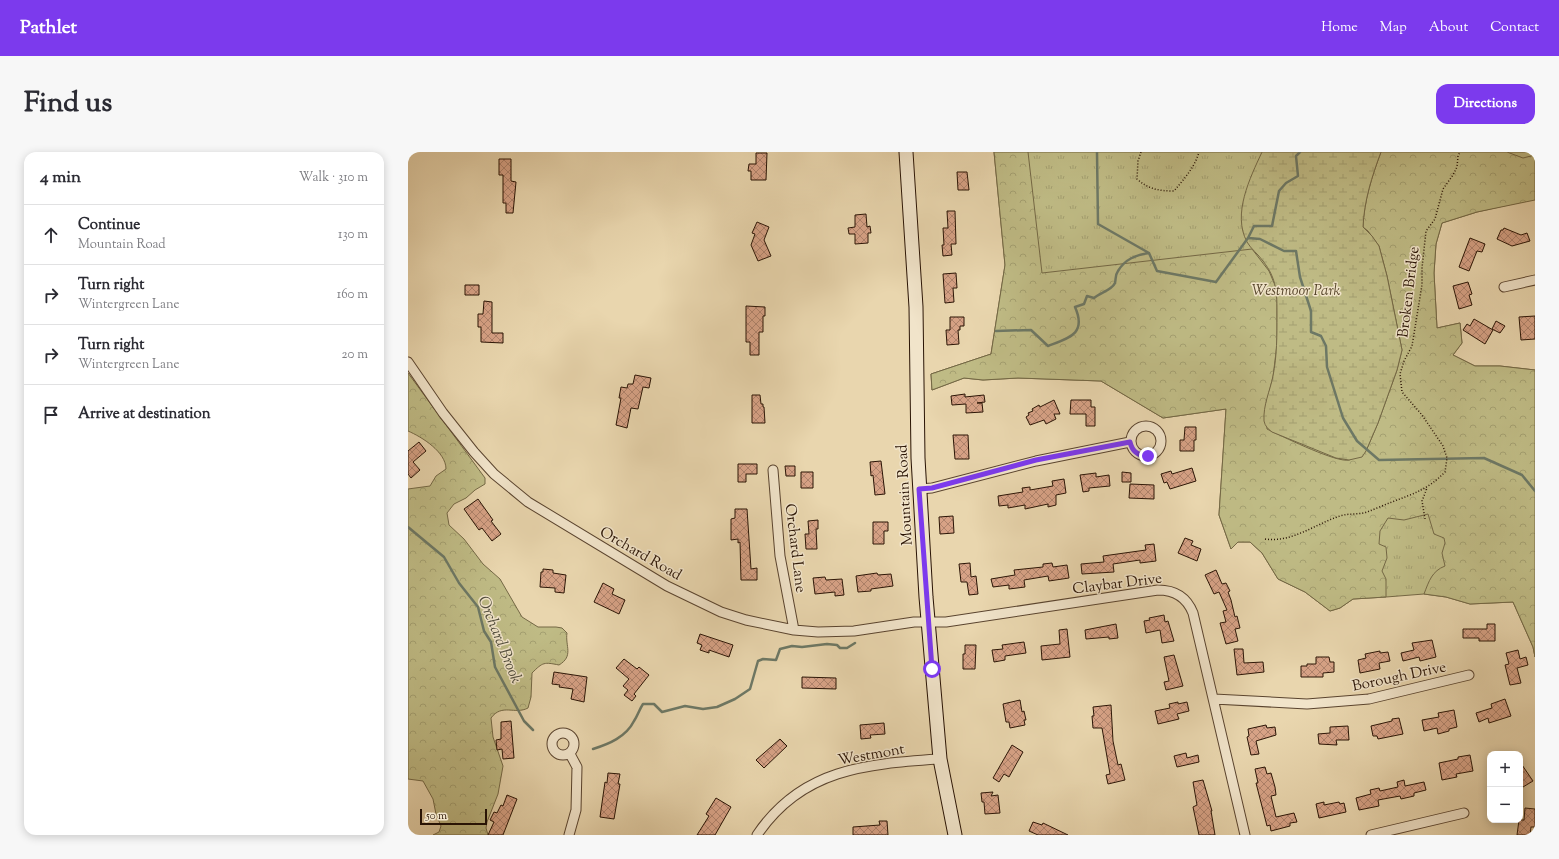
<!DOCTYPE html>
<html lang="en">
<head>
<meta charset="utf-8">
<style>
	:root { --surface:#fff; --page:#f7f7f7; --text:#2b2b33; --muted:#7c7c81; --line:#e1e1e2; --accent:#7c3aed }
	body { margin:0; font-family:"Sorts Mill Goudy",serif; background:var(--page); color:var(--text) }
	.controls { position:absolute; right:12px; bottom:12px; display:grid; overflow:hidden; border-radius:8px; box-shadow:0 2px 10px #0003 }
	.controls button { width:36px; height:36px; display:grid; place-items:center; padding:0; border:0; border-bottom:1px solid var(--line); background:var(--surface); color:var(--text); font:20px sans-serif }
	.scale { position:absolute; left:12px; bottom:10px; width:67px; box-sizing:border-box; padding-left:4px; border:2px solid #2a1405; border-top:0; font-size:11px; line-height:14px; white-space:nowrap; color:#2a1405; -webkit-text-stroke:3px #f1e4ca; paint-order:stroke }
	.stop { position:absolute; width:12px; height:12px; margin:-9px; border:3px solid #7c3aed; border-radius:50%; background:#fff }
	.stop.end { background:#7c3aed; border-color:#fff; box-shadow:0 1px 4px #0008 }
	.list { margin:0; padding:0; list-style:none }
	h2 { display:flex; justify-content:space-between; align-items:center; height:52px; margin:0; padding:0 16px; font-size:17px }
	h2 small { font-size:13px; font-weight:400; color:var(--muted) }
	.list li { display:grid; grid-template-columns:26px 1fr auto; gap:12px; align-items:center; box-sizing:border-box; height:60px; padding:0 16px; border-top:1px solid var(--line) }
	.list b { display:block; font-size:15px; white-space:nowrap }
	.list p { margin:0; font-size:13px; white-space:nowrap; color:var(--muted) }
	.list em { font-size:13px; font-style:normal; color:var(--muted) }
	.icon { flex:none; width:22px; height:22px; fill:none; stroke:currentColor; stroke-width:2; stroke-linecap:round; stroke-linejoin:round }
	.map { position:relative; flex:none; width:1127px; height:683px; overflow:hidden; border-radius:12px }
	header { display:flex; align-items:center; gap:24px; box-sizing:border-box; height:56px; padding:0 20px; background:var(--accent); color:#fff }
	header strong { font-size:19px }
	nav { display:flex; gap:22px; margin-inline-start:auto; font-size:14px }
	.intro { display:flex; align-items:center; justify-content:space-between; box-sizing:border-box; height:96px; padding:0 24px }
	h1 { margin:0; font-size:28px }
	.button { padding:10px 18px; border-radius:12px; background:var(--accent); color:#fff; font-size:14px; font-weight:700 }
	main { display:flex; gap:24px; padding:0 24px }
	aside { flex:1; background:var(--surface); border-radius:12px; box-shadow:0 2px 10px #0003 }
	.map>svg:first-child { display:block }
	.grass { fill:url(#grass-tufts); stroke:#746845 }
	.forest { fill:url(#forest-crowns); stroke:#746845 }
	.wetland { fill:url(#wetland-marsh); stroke:#746845 }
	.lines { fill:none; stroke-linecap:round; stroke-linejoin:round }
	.stream { stroke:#6d7865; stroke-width:2.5 }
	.building { fill:url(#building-cross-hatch); stroke:#2a1405 }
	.street-casing { stroke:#5a442f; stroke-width:11 }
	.secondary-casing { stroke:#2a1405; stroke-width:15 }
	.path { stroke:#2a1405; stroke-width:1.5; stroke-dasharray:1 2; stroke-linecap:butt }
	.street { stroke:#f1e4ca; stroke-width:9 }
	.secondary { stroke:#f1e4ca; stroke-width:13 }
	.route { stroke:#7c3aed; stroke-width:5 }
	.labels { text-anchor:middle; stroke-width:3; stroke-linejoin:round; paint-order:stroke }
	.park-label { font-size:15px; font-style:italic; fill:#57462b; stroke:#f1e4ca }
	.street-label { font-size:15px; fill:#2a1405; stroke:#f1e4ca }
	.water-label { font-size:16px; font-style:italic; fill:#514e3d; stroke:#f1e4ca }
</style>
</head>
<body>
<header>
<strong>Pathlet</strong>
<nav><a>Home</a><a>Map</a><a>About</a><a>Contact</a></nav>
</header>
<div class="intro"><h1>Find us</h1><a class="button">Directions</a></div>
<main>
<aside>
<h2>4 min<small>Walk · 310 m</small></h2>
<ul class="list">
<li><svg class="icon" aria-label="ahead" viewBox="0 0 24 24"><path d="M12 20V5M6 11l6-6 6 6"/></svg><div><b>Continue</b><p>Mountain Road</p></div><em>130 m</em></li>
<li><svg class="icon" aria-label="right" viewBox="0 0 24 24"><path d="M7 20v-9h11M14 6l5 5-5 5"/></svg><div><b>Turn right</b><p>Wintergreen Lane</p></div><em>160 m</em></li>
<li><svg class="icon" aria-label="right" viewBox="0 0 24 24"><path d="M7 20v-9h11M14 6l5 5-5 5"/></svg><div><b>Turn right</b><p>Wintergreen Lane</p></div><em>20 m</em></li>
<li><svg class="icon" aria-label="arrive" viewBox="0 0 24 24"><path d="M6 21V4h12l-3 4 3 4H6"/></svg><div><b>Arrive at destination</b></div></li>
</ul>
</aside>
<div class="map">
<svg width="1127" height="683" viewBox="0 0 1127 683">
	<defs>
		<pattern id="grass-tufts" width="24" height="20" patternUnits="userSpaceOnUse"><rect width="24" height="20" fill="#bfbb85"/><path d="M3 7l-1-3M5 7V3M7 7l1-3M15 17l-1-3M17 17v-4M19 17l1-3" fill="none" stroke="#a4a071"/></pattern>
		<pattern id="forest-crowns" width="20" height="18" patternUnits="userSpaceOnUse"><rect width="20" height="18" fill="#bfbb85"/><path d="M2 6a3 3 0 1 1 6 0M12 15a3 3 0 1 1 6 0" fill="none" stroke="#a4a071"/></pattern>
		<pattern id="wetland-marsh" width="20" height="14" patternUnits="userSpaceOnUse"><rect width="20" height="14" fill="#bfbb85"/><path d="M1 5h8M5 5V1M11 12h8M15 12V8" fill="none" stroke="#a4a071"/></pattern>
		<pattern id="building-cross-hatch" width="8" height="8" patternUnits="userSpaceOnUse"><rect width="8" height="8" fill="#d7a286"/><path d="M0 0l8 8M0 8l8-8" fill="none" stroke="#af836c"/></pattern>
	</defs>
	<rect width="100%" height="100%" fill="#e9d6ae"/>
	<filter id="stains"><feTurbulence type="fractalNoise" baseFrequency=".005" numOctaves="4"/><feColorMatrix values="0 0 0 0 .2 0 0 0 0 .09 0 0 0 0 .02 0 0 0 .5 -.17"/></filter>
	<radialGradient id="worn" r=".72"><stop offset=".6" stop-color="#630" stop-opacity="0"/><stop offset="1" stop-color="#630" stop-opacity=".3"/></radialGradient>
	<path class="grass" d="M586,0h541v47l-58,13 -35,11 -6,21 -2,29 3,55 23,-5 2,20 -9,12 22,11h25l35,4v287l-2,-10 -20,-45 -43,2 -24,-7 -22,-3 -38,3 -33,2 -13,9 -10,3 -25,-19 -27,-13 -16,-26 -12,-11h-12l-7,7 -12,-34 7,-106 -63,9 -62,-37 -83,-3 -35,2 -19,-2 -32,12 -1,-16 60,-20 14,-89z"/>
	<path class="forest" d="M586,0h34l14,121 210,-24 17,22 8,19v54l-4,33 -7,27 1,25 6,3c13,6 64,31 76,28 6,-2 12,-6 17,-9l12,-28 19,-53 5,-20 -15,-74 -8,-30 -11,-15 -5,-4c1,-26 9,-51 18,-75h126l16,6 12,-3v45l-58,12 -35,11 -6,21 -2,29 3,55 23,-5 2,20 -9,12 22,11h25l35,4v287l-2,-10 -20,-45 -43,2 -24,-7 -22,-3c5,-13 8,-23 21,-28l-3,-13 3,-10 -1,-5 -10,-4 -6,-20 -24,6 -16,-2 -8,13 -1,13 7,3 1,11 -5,13 4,8v18l-33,2 -13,9 -10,3 -25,-19 -27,-13 -16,-26 -12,-11h-12l-7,7 -12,-34 7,-106 -63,9 -62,-37 -83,-3 -35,2 -19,-2 -32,12 -1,-16 60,-20 14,-89z
		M0,221l77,105v6l-10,6 -9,8 -12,6 -7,9 2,12 15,14 19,25 17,15 22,38 16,10h18l6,1 5,5c-2,13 7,23 -8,32 -15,-3 -16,-3 -27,8l-1,24 -3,11c-13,7 -26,-5 -37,10l2,19 10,29 -5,28 -11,28 -1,6 2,7h-55l6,-3 2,-6 -5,-12 -3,-15 -10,-18 -15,-2v-290l22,-3 6,-10 10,-7c0,-17 -24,-32 -38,-38z"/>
	<path class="wetland" d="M854,0h119c-9,24 -17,49 -18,75l9,9 7,10 8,30 15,74 -5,20 -19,53 -12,28 -4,6 -13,3 -13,-2 -64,-26c-4,-3 -7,-6 -8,-11 -1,-16 6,-30 9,-45 4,-20 4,-41 4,-61 0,-22 0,-36 -14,-54 -5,-7 -12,-12 -16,-19 -15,-28 3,-64 15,-90z"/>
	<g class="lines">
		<path class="stream" d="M689,0l1,72 51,29 8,18 59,11 32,-44 6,-12h18l7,-35 7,-8 12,-7 -2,-20 4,-4
			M840,86l12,1 24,12h12l4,26 11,34v21l10,4 5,10 1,21 16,51 14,23 22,19 105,-2 38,17 13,16
			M588,179l35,-1 17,16c21,-8 39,-12 27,-39l9,-3 3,-8 7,2c6,-5 18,-8 21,-15 1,-4 0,-8 3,-12 7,-12 18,-16 31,-18
			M0,375l36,30 15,26 19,24 6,24 7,11 4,25 29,54 9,9
			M185,597c16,-5 33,-12 41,-28 4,-6 5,-11 9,-17h11l8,8 23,-6 18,3 14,-2 18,-8 15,-10 8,-28 5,-2 13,1 4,-11 12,-3 10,1 25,-3 10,1 3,3h7l8,-5"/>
	</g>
	<path class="building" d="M348,1h11l-1,27h-15v-9h-3l1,-7h7z
		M91,7h12v22l5,1 -3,31h-7v-10h-3v-28h-4z
		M549,20h10l2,18h-11z
		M539,59h8l1,33h-5l1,11 -9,1 -1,-11h2l-1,-17h5z
		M458,62l1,13 3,-1 1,7h-3v10l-13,1v-10h-6l-1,-6 7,-1v-12z
		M349,70l12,5 -5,13 7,16 -13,5 -7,-16 4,-11 -3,-1z
		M1096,76l17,7 6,-2 3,8 -18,5 -15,-7 4,-9h2z
		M1062,86l15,6 -3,8 -5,-1 -8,20 -10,-4z
		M548,121l1,15h-4l1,14 -9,1 -2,-29z
		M1060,130l4,12 -3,1 3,10 -13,4 -6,-23z
		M57,133h14v10h-14z
		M76,149l8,1v31h11v10l-22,-1v-15h-3v-13h5z
		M338,154l19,1v9h-2v16h-4v23h-9v-13h-4z
		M1127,164v23l-14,1 -2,-23z
		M542,165h14v9h-4v4h-2l1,14 -12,1 -1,-15h4z
		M1066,167l19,11 -8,14 -22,-14 4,-6 3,2z
		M1088,169l9,5 -5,7 -8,-4z
		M227,223l16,3 -2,10 -6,-1 -5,22 -7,-1 -4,20 -11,-3 5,-27h-2l2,-11 6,1 1,-4h5z
		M557,242v3l19,-2 1,7 -8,1h5l1,9 -17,1v-9l-14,1 -1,-9z
		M344,243h8l1,9h2v3h1l1,16h-13z
		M646,248l6,14h-6l2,5 -10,5 -2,-4 -14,5 -4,-8 3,-2 -1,-2 5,-2 -1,-2 7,-4 1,2z
		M663,248h20v7h4v19h-9v-12h-16z
		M777,275h11v13h-2v11h-14v-11h4z
		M545,283h15l1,24h-14z
		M11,290l7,9 -13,11 7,8 -9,8 -3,-4v-23z
		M473,309l4,33 -10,1 -2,-20 -2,1 -1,-14z
		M330,312h19v10h-11v8h-8z
		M377,314h10v10h-9z
		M784,316l4,13 -26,8 -3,-7 -3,1 -3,-9 10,-3 1,3z
		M393,320h12v16h-12z
		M714,320l9,1v9h-9z
		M688,321v4l13,-2 1,11 -21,2v3l-6,1 -3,-17z
		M656,327l2,14 -10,2v10l-8,2v-3l-23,5v-4l-17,3v-3l-9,1 -1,-10 25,-4 -1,-4 8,-1v3l23,-4 -1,-5z
		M722,332l24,1v14l-25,-1z
		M70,347l15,21 -2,1 10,13 -9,7 -10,-13 -3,2 -15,-21z
		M327,357h12l4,60 6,-1v12h-16l-1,-38 -2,1v-4l-7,1v-21l4,-1z
		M545,364l1,17 -14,1 -1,-17z
		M410,368v9h-2l1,20h-11l-1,-15h4l-1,-13z
		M465,370h15v9h-4v13h-11z
		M777,386l8,3 -2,4 10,4 -4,12 -19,-8z
		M746,392l2,17 -16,2v-3l-27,4 1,8 -32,2 -1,-10 23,-2 -1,-6 43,-6 -1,-5z
		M562,411l1,14 5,-1 2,18 -9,1 -2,-13h-6l-2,-18z
		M644,411l1,4 14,-2 2,13 -20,3 -1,-5 -24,4 1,7 -16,2v-4l-16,2 -2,-8 24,-4 -1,-5 29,-3v-3z
		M135,417l10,1v3l13,2 -2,18 -9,-1v-4l-15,-1 1,-15h2z
		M808,418l6,14 4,-1 4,8 -2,1 3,8 4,17 2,-1 3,12 -5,1 3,12 -12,3 -6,-21 6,-1 -3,-11 4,-1 -8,-18 -5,2 -9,-19z
		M469,421l1,2 13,-1 2,12 -22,3v2l-13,1 -2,-16z
		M417,425l1,3 16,-1 2,16 -9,1v-4l-20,2 -2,-16z
		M195,431l11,6 -2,5 13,6 -6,14 -25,-12z
		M756,463l1,7 3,-1 6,20 -12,2 -2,-13 -14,3 -2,-12 6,-1 -1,-2z
		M708,472l2,14 -9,1v-2l-23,2 -1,-9z
		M1079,472h8v17h-16v-3h-16v-9h24z
		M659,477l3,28 -28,3 -1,-14 19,-2 -1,-14z
		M292,482l33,11 -4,12 -20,-7v3l-9,-3 2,-5 -5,-2z
		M1024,488l4,17 -16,4 -1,-4 -16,4 -2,-8 13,-3 -2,-7z
		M616,490l2,11 -21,3v4l-11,2 -2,-12 11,-1 -1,-4z
		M557,493h11l-1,24h-12v-15h2z
		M826,497h9l1,14 19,-1 1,10 -27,3z
		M1110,498l2,9 6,-2 2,8 -11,3 4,15 -11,2 -5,-20 4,-1 -3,-11z
		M972,499v2l8,-1 2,9 -11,2 1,6 -20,4 -2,-13 8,-2 -1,-4z
		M766,503l9,31 -17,4 -2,-8 5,-1 -5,-24z
		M908,505h13l1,5h4v10l-11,1v4h-22v-11h6v-2h9z
		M216,507l13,10 2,-2 10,8 -15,19 2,2 -4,5 -8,-6 4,-5 -5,-4 6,-7 -13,-11z
		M146,520l33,5 -3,25 -13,-3 2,-10 -14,-2 1,-2 -8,-1z
		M394,525l34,1v11l-34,-1z
		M1097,547l6,17 -22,7 -1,-5 -9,4 -3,-9 16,-5 -1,-4z
		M612,548l2,12 2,-1 2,9h-2l1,5 -15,3 -1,-6h-3l-3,-18z
		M770,550v2l9,-2 2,9 -12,3 2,5 -21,5 -3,-13 15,-3 -1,-4z
		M703,553l2,36 5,24 3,-1 4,16 -17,4 -2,-9 4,-1 -8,-46h-9l-1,-12h2l-1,-9z
		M1046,558l3,17 -8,2v2l-11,3 -1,-6 -13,3 -2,-11 17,-3 -1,-4z
		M991,566l4,16 -25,5 -1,-3h-4l-2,-10 21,-5v-2z
		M103,569l3,37 -11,1 -1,-10 -5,1 -1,-10 5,-1v-17z
		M476,571l1,11 -15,1 1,3 -10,1 -1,-14z
		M858,573l1,3 8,-1 1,8 -20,6 3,13 -8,1 -4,-18 2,-1 -1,-7z
		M940,574l1,14h-13l1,5 -18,-1 -1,-10 12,-1v-6z
		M372,587l7,7 -23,22 -8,-8z
		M604,593l11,7 -14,25 -5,-3 -5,8 -6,-4z
		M778,601l1,5 11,-3 1,7 -22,5 -3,-11z
		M1062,603l3,16 -17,3 1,3 -15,3 -3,-17 19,-4v-2z
		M1112,610l13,19 -10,6 -3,-3z
		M857,615l2,7 4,-1 4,14 1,8 -5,1 5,21 18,-4 3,9 -7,1v3l-19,5 -1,-6 -3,1 -11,-43h2l-3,-14z
		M200,621l12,1 -2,10h2l-6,35 -14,-2 5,-35 2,1z
		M795,628l9,31h-1l4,24h-16l-6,-28 4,-2 -4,-23z
		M996,628l1,6 19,-4 2,8 -12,3v3l-13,3 -1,-3 -22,4 1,6 -20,4 -3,-12 15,-4 -1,-4 9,-2 1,3 18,-4 -1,-5z
		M585,640l-2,4 7,-1 2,18 -15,1 -1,-12h-2l-1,-9z
		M99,643l10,4 -14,36h-15l6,-13 -4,-2 4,-8 3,1 4,-8 2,1z
		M308,646l15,9 -16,28h-18l12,-19 -3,-2z
		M916,650v3l15,-3 1,2 4,-1 2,9 -27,6 -3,-14z
		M1117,656l10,1v18h-4l-1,8h-13l2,-15h5z
		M471,669h8l1,14h-35v-8l27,-2z
		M625,670l9,3 1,-2 25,12h-30l-9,-4z"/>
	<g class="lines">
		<g class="street-casing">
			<path id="street" d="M1096,135l31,-7
				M0,210l35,51 31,39 20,22 34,28 139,84 54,26 25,8 48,10 24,2 36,-1 60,-9h32l212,-32c17,0 29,8 35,23l52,222
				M723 289a15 15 0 1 1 30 0a15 15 0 1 1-30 0Z
				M365,318l7,86 14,74
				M511,337l13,-1 104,-27 94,-19
				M806,547l93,5 62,-5 100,-24
				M144 592a11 11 0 1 1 22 0a11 11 0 1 1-22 0Z
				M161,683l7,-25 1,-43 -7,-13
				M349,683c45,-67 110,-71 183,-76
				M963,683l93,-22"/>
		</g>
		<g class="secondary-casing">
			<path id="secondary" d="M498,0l10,155 2,151 8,139 14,162 15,76"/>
		</g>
		<path class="path" d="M733,0l-3,9 -1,18c11,10 22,12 37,12 10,-12 21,-24 25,-39
			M1017,367l-3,-18 5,-13
			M857,387c27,4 50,-15 75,-23 9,-3 18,-1 27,-4 8,-3 17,-7 25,-10 23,-9 35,-12 53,-30l2,-14 -4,-12 -21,-31 -20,-23 -2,-18 4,-13 8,-15 10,-61v-17l4,-37 9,-12 8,-30 10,-14 4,-8 1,-11 2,-4"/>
		<use href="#street" class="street"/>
		<use href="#secondary" class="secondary"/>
	</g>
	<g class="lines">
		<path class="route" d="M524,517l-13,-180 13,-1 104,-28 94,-18c2,9 8,14 18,14"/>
	</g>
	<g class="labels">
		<g class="park-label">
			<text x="888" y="143">Westmoor Park</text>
		</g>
		<g class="street-label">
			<text transform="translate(1000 140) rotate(-83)" y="5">Broken Bridge</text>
			<text transform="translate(496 343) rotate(-93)" y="5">Mountain Road</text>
			<text transform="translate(388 396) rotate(83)" y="5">Orchard Lane</text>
			<text transform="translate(233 401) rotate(30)" y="5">Orchard Road</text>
			<text transform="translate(709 431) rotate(-7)" y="5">Claybar Drive</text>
			<text transform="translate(991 524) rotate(-12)" y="5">Borough Drive</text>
			<text transform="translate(463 602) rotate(-10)" y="5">Westmont</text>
		</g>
		<g class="water-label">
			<text transform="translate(93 487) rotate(68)" y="6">Orchard Brook</text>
		</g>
	</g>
	<rect width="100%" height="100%" filter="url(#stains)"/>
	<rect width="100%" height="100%" fill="url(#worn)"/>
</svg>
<div class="controls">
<button>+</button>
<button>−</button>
</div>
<div class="scale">50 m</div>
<div class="stop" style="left:524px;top:517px"></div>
<div class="stop end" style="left:740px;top:304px"></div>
</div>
</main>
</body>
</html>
